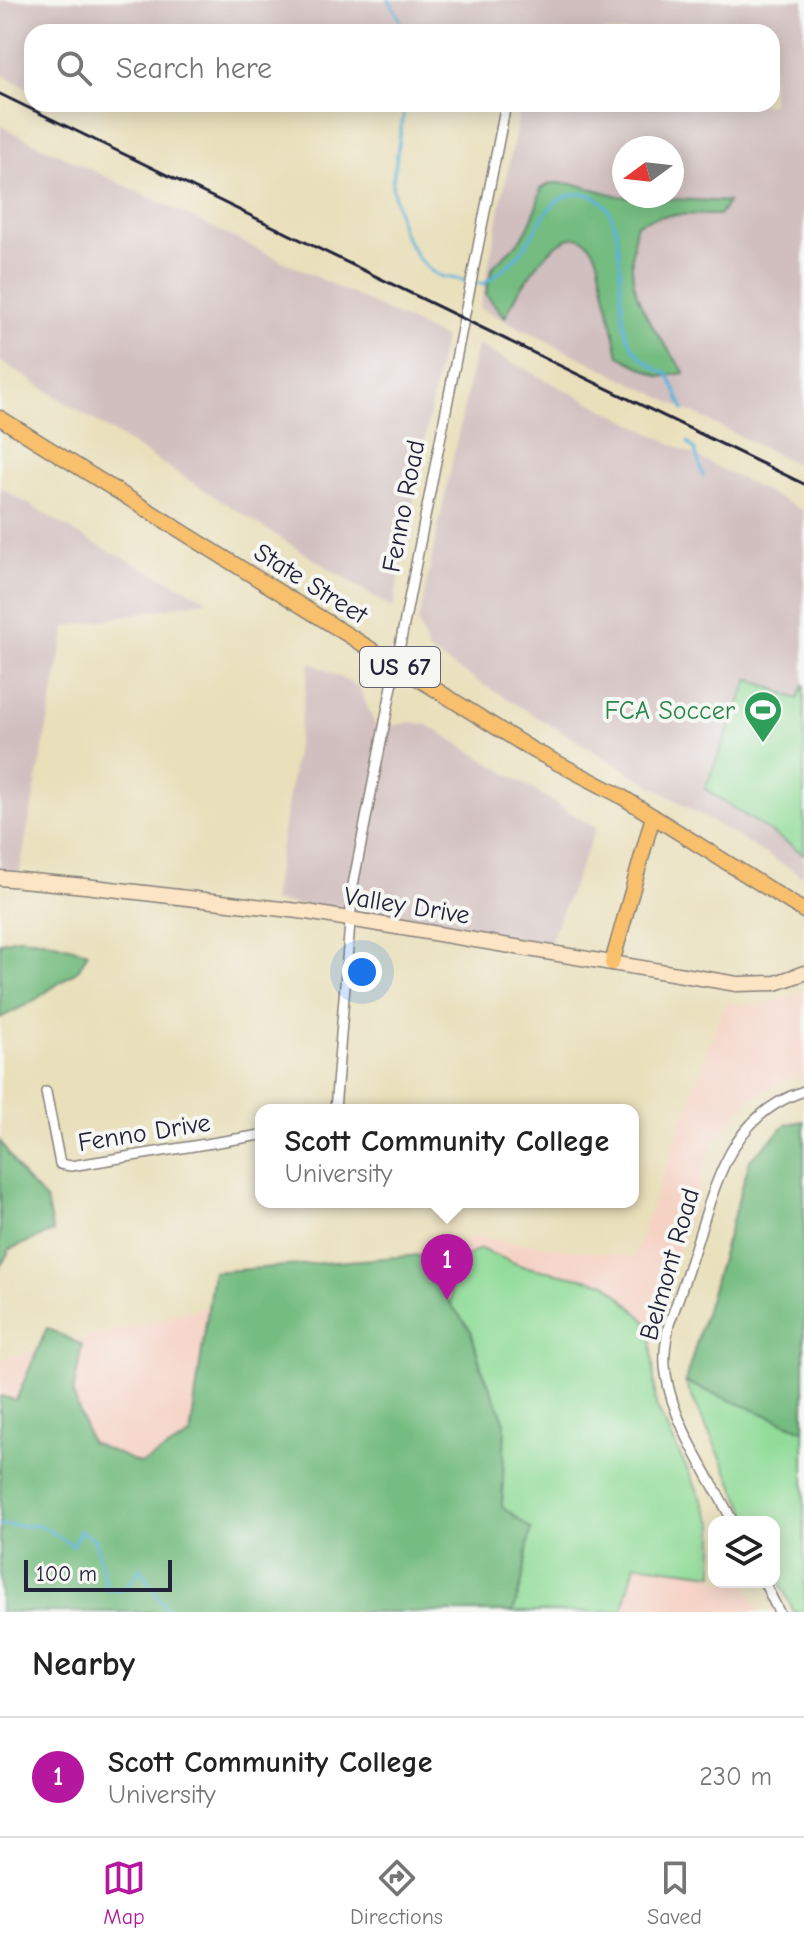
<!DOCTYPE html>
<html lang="en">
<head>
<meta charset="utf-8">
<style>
	:root { --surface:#fff; --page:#f2f2f2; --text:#222; --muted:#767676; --line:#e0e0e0; --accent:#b5179e }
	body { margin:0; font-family:"Comic Neue",sans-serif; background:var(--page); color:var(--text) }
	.controls { position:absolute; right:24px; bottom:24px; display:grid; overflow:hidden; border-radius:16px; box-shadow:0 4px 20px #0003 }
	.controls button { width:72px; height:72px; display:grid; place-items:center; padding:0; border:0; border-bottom:2px solid var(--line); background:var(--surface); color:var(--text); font:40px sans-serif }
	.compass { position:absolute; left:612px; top:136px; width:72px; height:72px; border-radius:50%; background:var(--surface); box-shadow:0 4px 20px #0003; rotate:255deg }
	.scale { position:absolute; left:24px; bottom:20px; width:148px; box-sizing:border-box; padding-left:8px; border:4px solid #22223b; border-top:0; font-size:22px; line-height:28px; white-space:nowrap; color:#22223b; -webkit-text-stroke:6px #f6f6f2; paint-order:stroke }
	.you { position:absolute; left:362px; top:972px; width:28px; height:28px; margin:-20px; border:6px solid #fff; border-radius:50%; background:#1a73e8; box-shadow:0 0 0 12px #1a73e833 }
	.badge { display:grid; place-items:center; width:52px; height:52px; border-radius:50%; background:var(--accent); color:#fff; font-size:26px; font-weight:700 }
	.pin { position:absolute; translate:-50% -66px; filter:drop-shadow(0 2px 4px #0008) }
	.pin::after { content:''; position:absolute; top:42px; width:28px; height:24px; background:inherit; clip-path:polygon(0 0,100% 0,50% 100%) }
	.popup { position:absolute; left:255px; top:1104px; width:384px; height:104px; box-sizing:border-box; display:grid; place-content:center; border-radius:16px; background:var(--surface); filter:drop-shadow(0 2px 6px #0005); font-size:26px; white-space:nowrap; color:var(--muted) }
	.popup b { font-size:30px; color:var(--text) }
	.popup::after { content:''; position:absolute; left:50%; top:100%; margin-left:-16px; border:16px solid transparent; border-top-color:var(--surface) }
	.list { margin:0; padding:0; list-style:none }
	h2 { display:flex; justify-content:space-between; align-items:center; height:104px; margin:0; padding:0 32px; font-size:34px }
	h2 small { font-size:26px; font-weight:400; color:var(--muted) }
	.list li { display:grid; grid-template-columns:52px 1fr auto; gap:24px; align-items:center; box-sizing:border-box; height:120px; padding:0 32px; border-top:2px solid var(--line) }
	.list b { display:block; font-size:30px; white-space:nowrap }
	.list p { margin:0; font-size:26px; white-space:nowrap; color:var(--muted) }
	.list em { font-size:26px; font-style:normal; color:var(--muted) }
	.icon { flex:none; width:44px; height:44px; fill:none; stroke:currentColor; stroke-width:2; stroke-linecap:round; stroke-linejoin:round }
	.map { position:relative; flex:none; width:804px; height:1612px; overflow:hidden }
	.search { position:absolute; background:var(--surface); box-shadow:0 4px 20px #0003; left:24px; right:24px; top:24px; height:88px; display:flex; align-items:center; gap:20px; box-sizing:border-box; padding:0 28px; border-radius:24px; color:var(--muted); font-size:30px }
	.sheet { height:224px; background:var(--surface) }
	nav { display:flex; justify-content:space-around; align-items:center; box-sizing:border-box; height:112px; border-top:2px solid var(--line); background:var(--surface); font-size:22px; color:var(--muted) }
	nav a { display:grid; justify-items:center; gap:4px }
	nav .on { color:var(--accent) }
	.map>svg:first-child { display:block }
	.built { fill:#f6d2c5 }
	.industrial { fill:#d1bfbf; fill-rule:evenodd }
	.green { fill:#90dc98; stroke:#597f6a; stroke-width:2 }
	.forest { fill:#74bc80; stroke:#4b6f5e; stroke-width:2 }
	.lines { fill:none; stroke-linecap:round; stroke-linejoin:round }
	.stream { stroke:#5eb4db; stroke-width:3 }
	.street-casing { stroke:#86807a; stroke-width:12 }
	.secondary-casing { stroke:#86807a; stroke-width:17 }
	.primary-casing { stroke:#86807a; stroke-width:17 }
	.street { stroke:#fff; stroke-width:9 }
	.secondary { stroke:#fce5c4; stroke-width:14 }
	.primary { stroke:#f8bf6c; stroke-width:14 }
	.rail { stroke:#22223b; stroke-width:3 }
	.labels { text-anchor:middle; stroke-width:8; stroke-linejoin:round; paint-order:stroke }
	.shield { fill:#f6f6f2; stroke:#626272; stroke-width:2 }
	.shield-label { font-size:24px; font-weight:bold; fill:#22223b }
	.street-label { font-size:26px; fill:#22223b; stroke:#f6f6f2 }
	.leisure-label { font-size:26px; fill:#27864d; stroke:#f6f6f2; text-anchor:end }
</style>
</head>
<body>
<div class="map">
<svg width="804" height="1612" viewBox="0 0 804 1612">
	<rect width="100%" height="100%" fill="#f6f6f2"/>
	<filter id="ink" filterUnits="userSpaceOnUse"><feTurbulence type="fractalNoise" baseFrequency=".0125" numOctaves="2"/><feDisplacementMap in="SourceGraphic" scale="16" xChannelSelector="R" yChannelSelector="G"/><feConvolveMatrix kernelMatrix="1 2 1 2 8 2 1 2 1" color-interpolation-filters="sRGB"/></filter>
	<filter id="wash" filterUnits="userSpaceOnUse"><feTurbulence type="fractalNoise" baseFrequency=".006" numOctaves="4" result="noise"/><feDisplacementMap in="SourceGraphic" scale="32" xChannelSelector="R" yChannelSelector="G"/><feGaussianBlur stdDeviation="1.8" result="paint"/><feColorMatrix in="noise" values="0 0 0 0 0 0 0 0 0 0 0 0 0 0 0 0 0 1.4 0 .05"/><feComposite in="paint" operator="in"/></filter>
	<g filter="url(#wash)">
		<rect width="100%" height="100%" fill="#e9dfba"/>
		<path class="built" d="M804,992v85l-20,4 -34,18 -38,45 -62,199 2,43 12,43 50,95v58h30l16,30h-760v-252l476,-123 158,20 90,-253 40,1z"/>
		<path class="industrial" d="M0,0h804v468l-324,-160 41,-204h251v-72h-740v58l-32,-16zM624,148h48v48h-48z
			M0,126l444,212 -51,271 -393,-248z
			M477,345l327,166v366l-375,-225 -11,-29z
			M0,487l88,53 120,60 -142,27 -47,248 -19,-2z
			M310,662l49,25 18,42 34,-7 17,3 168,103 -47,116 -277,-43z"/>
		<path class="green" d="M749,679l49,20 6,-15v170l-99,-65z
			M480,1249l42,17 84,17 44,42 6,81 58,118v50l-79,-10 -13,48h-109l9,-30 -20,-76 3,-84 -24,-55 -10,-36 -19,-23 -4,-41z
			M685,1382l119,48v182h-10l-20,-42v-48h-23z"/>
		<path class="forest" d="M551,183l24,1 44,12 109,6 -8,13c-28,0 -57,-4 -83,9 -18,67 12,97 48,149l-25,4 -41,-21 -21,-97c-25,-64 -81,33 -93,58l-19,-22c7,-41 9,-26 32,-53 13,-14 19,-35 23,-53z
			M18,938l25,2 45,12 -9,17 -47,33 -32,16v-76z
			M804,1121v309l-119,-48 65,-222 37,-36z
			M0,1141l24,37 22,22 7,32 -43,17 -10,19z
			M432,1254l-2,22 41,55 10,36 24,55 -3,84 29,23 -9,53 -9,30h-513v-216l16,4 31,-72 35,17 -9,49 17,48 51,22 49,-28 23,-164z"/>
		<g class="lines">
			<path class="stream" d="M389,0l11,19 1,13
				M405,104l-13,81 10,46 16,27 13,13 9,5 44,8c12,-10 28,-20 38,-33 11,-15 20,-38 35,-50 9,-7 18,-8 29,-7 49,8 26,108 42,144 7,16 23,30 40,36l16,36
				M688,442l7,8 8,26
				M0,1525l42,1 31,20 7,-16 15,10 12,49 17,1 16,-22 28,44"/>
		</g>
	</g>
	<g filter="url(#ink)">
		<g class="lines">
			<g class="street-casing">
				<path id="street" d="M46,1092l14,72 11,2 190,-31
					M335,1110l18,-225 153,-781
					M733,1522c-23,-45 -60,-98 -67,-148 -3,-17 0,-33 3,-50 12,-31 22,-63 32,-95 19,-60 36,-116 103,-138
					M764,1582l15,30"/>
			</g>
			<g class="secondary-casing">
				<path id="secondary" d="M0,878l85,8 222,26 430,72 39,-1 28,-10"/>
			</g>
			<g class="primary-casing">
				<path id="primary" d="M0,418l531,331 88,46 185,116
					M612,963l41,-147"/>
			</g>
			<use href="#street" class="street"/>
			<use href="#secondary" class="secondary"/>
			<use href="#primary" class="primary"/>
			<path class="rail" d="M0,94l804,390"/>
		</g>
	</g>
	<defs>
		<g id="stadium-pin" transform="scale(2)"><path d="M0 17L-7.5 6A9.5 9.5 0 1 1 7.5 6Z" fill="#2e9e5b" stroke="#f6f6f2"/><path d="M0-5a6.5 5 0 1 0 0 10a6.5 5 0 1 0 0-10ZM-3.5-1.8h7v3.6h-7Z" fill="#fff"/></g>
	</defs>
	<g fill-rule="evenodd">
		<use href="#stadium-pin" x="763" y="710"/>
	</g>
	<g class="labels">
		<rect class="shield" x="360" y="647" width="80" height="40" rx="6"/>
		<g class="shield-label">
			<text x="400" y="675">US 67</text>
		</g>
		<g class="street-label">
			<text transform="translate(403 506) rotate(-79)" y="9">Fenno Road</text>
			<text transform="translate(311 583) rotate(32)" y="9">State Street</text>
			<text transform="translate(407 905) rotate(9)" y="9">Valley Drive</text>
			<text transform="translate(144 1132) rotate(-9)" y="9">Fenno Drive</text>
			<text transform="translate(669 1264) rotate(-74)" y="9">Belmont Road</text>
		</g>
		<g class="leisure-label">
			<text x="735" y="719">FCA Soccer</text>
		</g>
	</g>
</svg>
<div class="controls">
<button><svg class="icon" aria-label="layers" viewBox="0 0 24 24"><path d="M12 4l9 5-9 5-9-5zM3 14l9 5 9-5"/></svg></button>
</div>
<svg class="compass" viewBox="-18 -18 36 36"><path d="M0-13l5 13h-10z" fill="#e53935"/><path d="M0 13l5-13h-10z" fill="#767676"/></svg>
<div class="scale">100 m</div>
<div class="you"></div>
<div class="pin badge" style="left:447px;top:1300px">1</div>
<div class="popup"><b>Scott Community College</b>University</div>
<div class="search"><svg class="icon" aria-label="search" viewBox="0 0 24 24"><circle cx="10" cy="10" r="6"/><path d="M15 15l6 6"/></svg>Search here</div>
</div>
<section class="sheet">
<h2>Nearby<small></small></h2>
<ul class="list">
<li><span class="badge">1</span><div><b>Scott Community College</b><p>University</p></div><em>230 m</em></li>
</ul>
</section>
<nav>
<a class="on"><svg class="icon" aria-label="map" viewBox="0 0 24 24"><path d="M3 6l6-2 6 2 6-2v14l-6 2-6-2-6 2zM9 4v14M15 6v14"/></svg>Map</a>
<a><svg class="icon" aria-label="directions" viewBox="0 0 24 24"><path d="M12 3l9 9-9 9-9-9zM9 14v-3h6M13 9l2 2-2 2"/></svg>Directions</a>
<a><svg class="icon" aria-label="saved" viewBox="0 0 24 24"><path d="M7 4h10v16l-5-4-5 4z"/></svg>Saved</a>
</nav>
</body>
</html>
